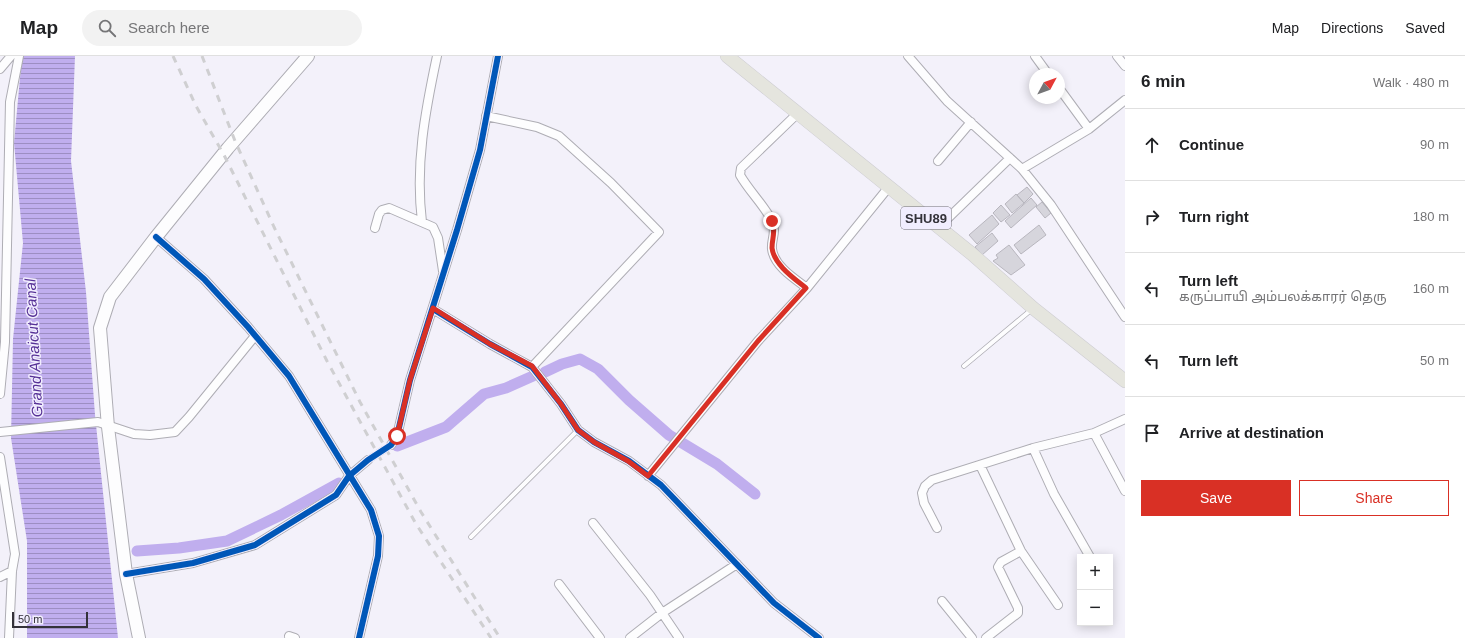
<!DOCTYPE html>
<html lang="en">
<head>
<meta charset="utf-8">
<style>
	:root { --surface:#fff; --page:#f2f2f2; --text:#202124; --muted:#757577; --line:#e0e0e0; --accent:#d93025 }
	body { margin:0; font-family:Arial,"Noto Sans Tamil",sans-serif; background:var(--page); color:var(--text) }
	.controls { position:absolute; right:12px; bottom:12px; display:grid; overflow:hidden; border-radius:0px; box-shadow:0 2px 10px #0003 }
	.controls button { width:36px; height:36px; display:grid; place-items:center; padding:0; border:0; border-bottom:1px solid var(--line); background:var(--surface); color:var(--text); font:20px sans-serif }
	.compass { position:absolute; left:1029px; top:12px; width:36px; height:36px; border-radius:50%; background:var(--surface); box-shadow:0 2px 10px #0003; rotate:49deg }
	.scale { position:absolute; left:12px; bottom:10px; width:76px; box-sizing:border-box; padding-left:4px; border:2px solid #34323a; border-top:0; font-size:11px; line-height:14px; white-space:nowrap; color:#34323a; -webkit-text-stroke:3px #f1edfe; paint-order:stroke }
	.stop { position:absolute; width:12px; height:12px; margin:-9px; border:3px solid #d93025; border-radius:50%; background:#fff }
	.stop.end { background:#d93025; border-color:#fff; box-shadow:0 1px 4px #0008 }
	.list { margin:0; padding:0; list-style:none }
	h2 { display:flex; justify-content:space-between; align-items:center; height:52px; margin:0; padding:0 16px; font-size:17px }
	h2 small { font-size:13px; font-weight:400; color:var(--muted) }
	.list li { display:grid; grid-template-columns:26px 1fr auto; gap:12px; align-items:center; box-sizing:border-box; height:72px; padding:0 16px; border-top:1px solid var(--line) }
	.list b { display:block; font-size:15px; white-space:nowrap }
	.list p { margin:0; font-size:13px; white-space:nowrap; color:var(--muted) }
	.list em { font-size:13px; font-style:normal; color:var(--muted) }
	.actions { display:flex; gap:8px; padding:12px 16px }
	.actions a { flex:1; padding:9px 0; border:1px solid var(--accent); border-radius:0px; text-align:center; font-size:14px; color:var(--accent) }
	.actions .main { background:var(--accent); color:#fff }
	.icon { flex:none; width:22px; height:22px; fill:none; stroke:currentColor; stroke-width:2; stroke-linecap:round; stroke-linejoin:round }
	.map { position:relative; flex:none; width:1125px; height:582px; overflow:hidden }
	header { display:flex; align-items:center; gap:24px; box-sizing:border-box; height:56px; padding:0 20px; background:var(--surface); border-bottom:1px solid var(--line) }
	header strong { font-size:19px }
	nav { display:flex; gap:22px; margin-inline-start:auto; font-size:14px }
	.search { width:280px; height:36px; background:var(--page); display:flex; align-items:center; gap:10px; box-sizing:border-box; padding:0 14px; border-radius:22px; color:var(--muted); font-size:15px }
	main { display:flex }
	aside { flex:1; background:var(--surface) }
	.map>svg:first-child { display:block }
	.water { fill:url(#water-rules) }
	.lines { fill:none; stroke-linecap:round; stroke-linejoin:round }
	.canal { stroke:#c0aeee; stroke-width:11 }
	.building { fill:#d6d5dc; stroke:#b8b6be }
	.street-tunnel { stroke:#cdcbd4; stroke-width:8; stroke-dasharray:8 4; stroke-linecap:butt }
	.lane-casing { stroke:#aeadb4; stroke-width:5.5 }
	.street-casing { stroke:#aeadb4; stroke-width:10 }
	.secondary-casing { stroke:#aeadb4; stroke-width:14 }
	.primary-casing { stroke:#cecdd2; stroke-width:14 }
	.lane { stroke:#fdfdfe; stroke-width:4 }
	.street { stroke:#fdfdfe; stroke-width:8 }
	.secondary { stroke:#fdfdfe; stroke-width:12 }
	.primary { stroke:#e5e5de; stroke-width:13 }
	.rail { stroke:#cfcfd1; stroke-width:3; stroke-dasharray:7 7; stroke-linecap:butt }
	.cycleway-casing { stroke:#f1edfe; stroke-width:8 }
	.cycleway { stroke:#0057b8; stroke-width:6 }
	.route { stroke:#d93025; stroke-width:5 }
	.labels { text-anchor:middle; stroke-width:3; stroke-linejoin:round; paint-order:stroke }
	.shield { fill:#f1edfe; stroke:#6d6a75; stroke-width:1 }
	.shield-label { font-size:13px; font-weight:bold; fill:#34323a }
	.water-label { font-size:15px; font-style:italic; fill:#563196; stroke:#f1edfe }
</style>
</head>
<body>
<header>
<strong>Map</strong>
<div class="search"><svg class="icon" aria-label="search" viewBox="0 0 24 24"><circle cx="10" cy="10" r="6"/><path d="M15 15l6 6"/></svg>Search here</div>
<nav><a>Map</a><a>Directions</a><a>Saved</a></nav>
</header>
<main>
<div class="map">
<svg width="1125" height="582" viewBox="0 0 1125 582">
	<defs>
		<pattern id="water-rules" width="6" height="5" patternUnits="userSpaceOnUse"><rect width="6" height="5" fill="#c0aeee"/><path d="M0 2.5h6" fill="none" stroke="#9d8ec2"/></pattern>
	</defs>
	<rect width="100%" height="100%" fill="#f3f1fa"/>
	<path class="water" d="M22,0h53l-4,105 15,131 9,123 23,223h-91v-97l-16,-103 2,-99 10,-96 -9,-100z"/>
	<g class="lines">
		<path class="canal" d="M545,316l17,-8 18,-5 18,10 31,31 40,35 48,29 38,30
			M397,390l49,-19 38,-33 22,-6 27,-12
			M137,495l42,-3 48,-7 54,-26 58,-32"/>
	</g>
	<path class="building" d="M1027,131l6,7 -9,9 -7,-8z
		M1016,138l8,9 -12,10 -7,-9z
		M1031,142l6,7 -26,23 -6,-7z
		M1042,146l9,11 -6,5 -9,-11z
		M1001,149l9,10 -9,7 -8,-9z
		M992,159l7,9 -22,20 -8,-9z
		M1039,169l7,10 -25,19 -7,-9z
		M992,177l6,8 -16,14 -7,-8z
		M1009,189l16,20 -14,10 -18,-14 5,-3 -2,-3z"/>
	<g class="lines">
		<path class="street-tunnel" d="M368,404l23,-15"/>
		<g class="lane-casing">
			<path id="lane" d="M964,310l67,-56
				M471,481l107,-107"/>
		</g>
		<g class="street-casing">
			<path id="street" d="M908,0l39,45 75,68 29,36 74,112
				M1035,0l13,18
				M1117,0l8,10
				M0,13l11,-13
				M1059,32l30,41
				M797,58l-56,54 -1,7c9,16 24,30 32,46 5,11 -1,18 0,28 2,17 23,30 35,39
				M486,60l51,11 22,9 52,47 48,49 -127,135
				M938,105l33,-39
				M1022,113l67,-40 36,-29
				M422,166c-7,-57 3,-110 15,-166
				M939,171l71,-69
				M375,172l4,-14 3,-4 7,-2 44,19 5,11 5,33
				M156,181l48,42 44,48 41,49 82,134 8,26 -1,20 -19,82
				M433,253l57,35 42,23 29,37 17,26 16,12 35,19 32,24 113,118 45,35
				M0,338l5,-52 5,-240 9,-46
				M0,376l98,-10 36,12 16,1 25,-3 14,-15 66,-81
				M1094,377l31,58
				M391,389l6,-9 13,-56 47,-150 23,-80 18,-94
				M1033,392l21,46 36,63
				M0,401l15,97 -3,17 -3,67
				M980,409l41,86 37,54
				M648,420l110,-135 49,-53 81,-100
				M593,467l57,72 29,43
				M937,472l-13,-25 -2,-10 3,-7 7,-6 101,-32 61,-15 31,-14
				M126,518l67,-11 62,-18 81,-50 13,-19 19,-16
				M0,521l12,-6
				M559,528l41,54
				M942,545l30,37
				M289,580l6,2
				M630,582l32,-25 75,-49
				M986,582l32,-25v-5l-20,-41 3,-5 20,-11"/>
		</g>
		<g class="secondary-casing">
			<path id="secondary" d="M139,582l-13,-64 -18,-147 -8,-99 10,-31 46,-60 72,-89 80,-92"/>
		</g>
		<g class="primary-casing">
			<path id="primary" d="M727,0l245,198 61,54 92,73"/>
		</g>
		<use href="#lane" class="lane"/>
		<use href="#street" class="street"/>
		<use href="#secondary" class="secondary"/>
		<use href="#primary" class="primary"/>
		<path class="rail" d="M173,0l23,50 28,49 103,206 89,163 75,114
			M202,0l33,85 39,86 86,175 61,110 79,126"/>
		<g class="cycleway-casing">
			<path id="cycleway" d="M156,181l48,42 44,48 41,49 82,134 8,26 -1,20 -19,82
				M433,253l57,35 42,23 29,37 17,26 16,12 35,19 32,24 113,118 45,35
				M126,518l67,-11 62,-18 81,-50 13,-19 19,-16 23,-15 6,-9 13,-56 47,-150 23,-80 18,-94"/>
		</g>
		<use href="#cycleway" class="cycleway"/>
	</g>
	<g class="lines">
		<path class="route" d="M397,380l13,-56 23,-72 57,36 42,22 29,38 17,26 16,12 34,19 20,15 110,-135 48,-53c-11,-9 -32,-23 -34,-40 0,-11 4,-15 0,-27"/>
	</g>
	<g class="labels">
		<rect class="shield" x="901" y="151" width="50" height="22" rx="3"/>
		<g class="shield-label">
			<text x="926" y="167">SHU89</text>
		</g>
		<g class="water-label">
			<text transform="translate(34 292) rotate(-93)" y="5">Grand Anaicut Canal</text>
		</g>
	</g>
</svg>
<div class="controls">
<button>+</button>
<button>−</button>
</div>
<svg class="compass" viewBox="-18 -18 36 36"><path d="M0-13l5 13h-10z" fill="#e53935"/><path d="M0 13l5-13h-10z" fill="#757577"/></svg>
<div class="scale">50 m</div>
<div class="stop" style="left:397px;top:380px"></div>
<div class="stop end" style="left:772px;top:165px"></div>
</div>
<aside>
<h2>6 min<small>Walk · 480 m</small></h2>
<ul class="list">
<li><svg class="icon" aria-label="ahead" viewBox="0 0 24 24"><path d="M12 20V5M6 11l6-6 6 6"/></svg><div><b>Continue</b></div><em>90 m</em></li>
<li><svg class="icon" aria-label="right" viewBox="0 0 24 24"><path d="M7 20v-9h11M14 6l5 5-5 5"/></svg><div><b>Turn right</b></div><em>180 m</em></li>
<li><svg class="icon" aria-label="left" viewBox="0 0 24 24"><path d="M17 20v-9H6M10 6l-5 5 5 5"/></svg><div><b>Turn left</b><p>கருப்பாயி அம்பலக்காரர் தெரு</p></div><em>160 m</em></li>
<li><svg class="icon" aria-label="left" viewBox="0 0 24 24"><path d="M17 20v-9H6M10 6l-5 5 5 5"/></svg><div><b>Turn left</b></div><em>50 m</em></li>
<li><svg class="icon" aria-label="arrive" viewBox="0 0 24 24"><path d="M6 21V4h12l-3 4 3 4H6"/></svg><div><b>Arrive at destination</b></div></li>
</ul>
<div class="actions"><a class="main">Save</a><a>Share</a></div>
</aside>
</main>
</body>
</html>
